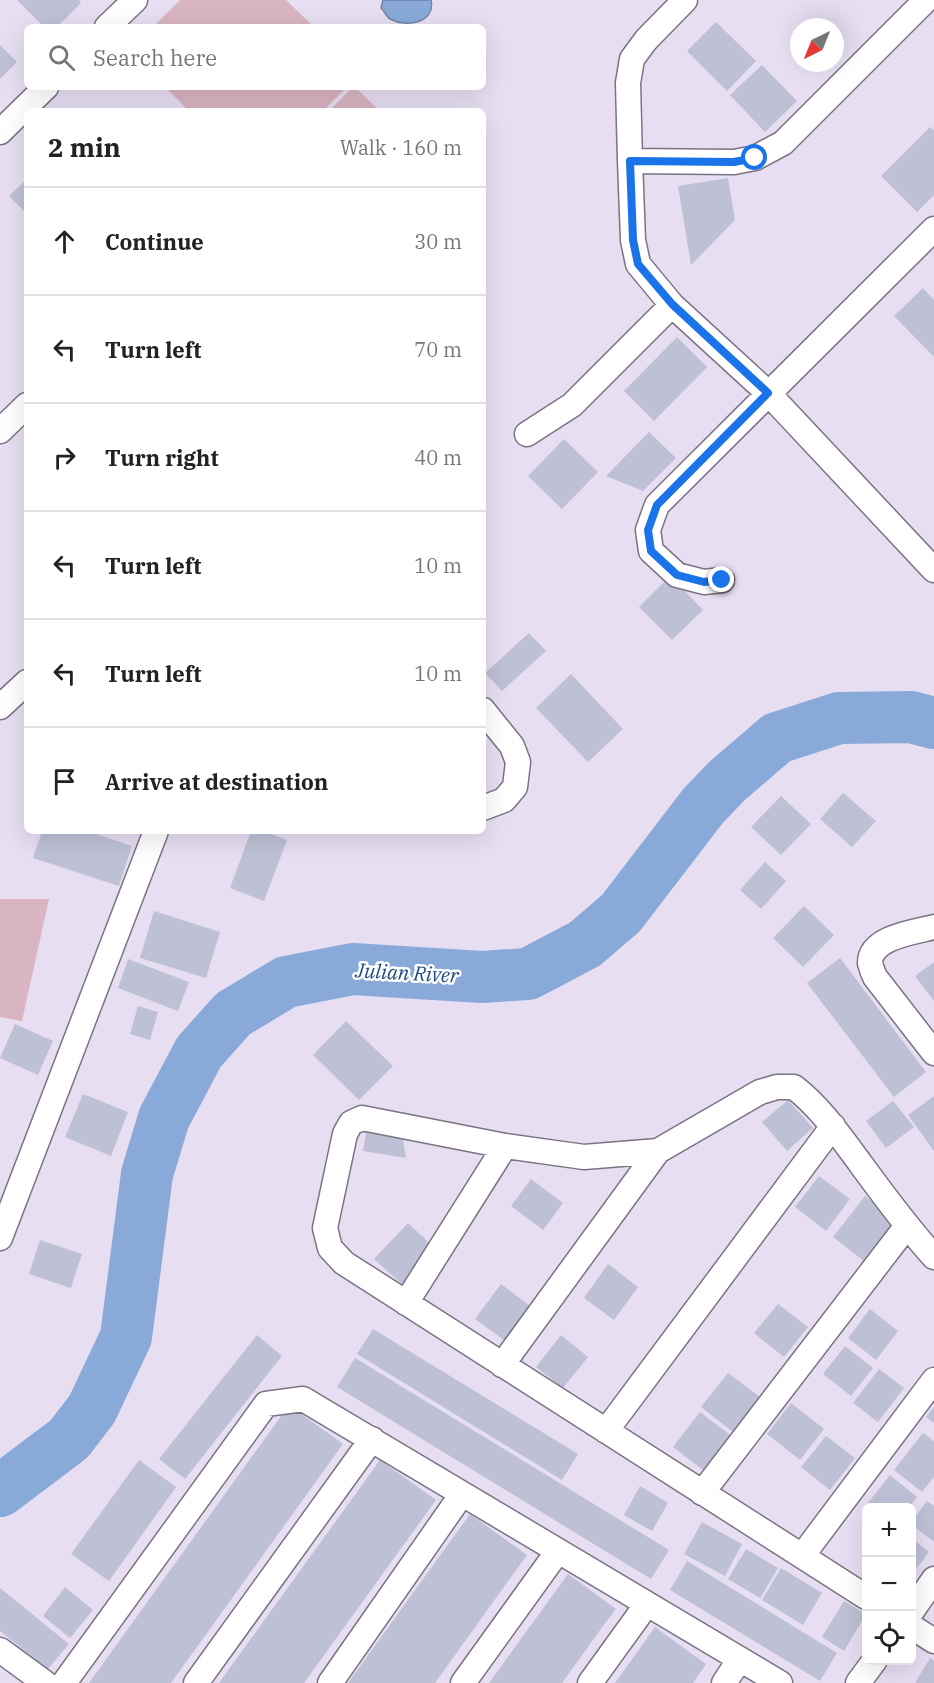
<!DOCTYPE html>
<html lang="en">
<head>
<meta charset="utf-8">
<style>
	:root { --surface:#fff; --page:#f6f6f6; --text:#222; --muted:#767676; --line:#e0e0e0 }
	body { margin:0; font-family:"IBM Plex Serif",serif; background:var(--page); color:var(--text) }
	.controls { position:absolute; right:18px; bottom:18px; display:grid; overflow:hidden; border-radius:9px; box-shadow:0 6px 24px #0002 }
	.controls button { width:54px; height:54px; display:grid; place-items:center; padding:0; border:0; border-bottom:2px solid var(--line); background:var(--surface); color:var(--text); font:30px sans-serif }
	.compass { position:absolute; left:790px; top:18px; width:54px; height:54px; border-radius:50%; background:var(--surface); box-shadow:0 6px 24px #0002; rotate:223deg }
	.stop { position:absolute; width:18px; height:18px; margin:-14px; border:4px solid #1a73e8; border-radius:50%; background:#fff }
	.stop.end { background:#1a73e8; border-color:#fff; box-shadow:0 2px 6px #0008 }
	.list { margin:0; padding:0; list-style:none }
	h2 { display:flex; justify-content:space-between; align-items:center; height:78px; margin:0; padding:0 24px; font-size:26px }
	h2 small { font-size:20px; font-weight:400; color:var(--muted) }
	.list li { display:grid; grid-template-columns:39px 1fr auto; gap:18px; align-items:center; box-sizing:border-box; height:108px; padding:0 24px; border-top:2px solid var(--line) }
	.list b { display:block; font-size:22px; white-space:nowrap }
	.list em { font-size:20px; font-style:normal; color:var(--muted) }
	.icon { flex:none; width:33px; height:33px; fill:none; stroke:currentColor; stroke-width:2; stroke-linecap:round; stroke-linejoin:round }
	.map { position:relative; flex:none; width:934px; height:1683px; overflow:hidden }
	.search { position:absolute; background:var(--surface); box-shadow:0 6px 24px #0002; left:24px; top:24px; width:462px; height:66px; display:flex; align-items:center; gap:15px; box-sizing:border-box; padding:0 21px; border-radius:9px; color:var(--muted); font-size:22px }
	.panel { position:absolute; background:var(--surface); box-shadow:0 6px 24px #0002; left:24px; top:108px; width:462px; height:726px; border-radius:9px }
	.map>svg:first-child { display:block }
	.green { fill:#d9b4c1 }
	.water { fill:#89a9d8; stroke:#6f84a7; stroke-width:1.5 }
	.lines { fill:none; stroke-linecap:round; stroke-linejoin:round }
	.river { stroke:#89a9d8; stroke-width:52 }
	.building { fill:#bec0d5 }
	.street-casing { stroke:#7b7284; stroke-width:27 }
	.street { stroke:#fff; stroke-width:24 }
	.route { stroke:#1a73e8; stroke-width:8 }
	.labels { text-anchor:middle; stroke-width:5; stroke-linejoin:round; paint-order:stroke }
	.water-label { font-size:20px; font-style:italic; fill:#224a84; stroke:#fff }
</style>
</head>
<body>
<div class="map">
<svg width="934" height="1683" viewBox="0 0 934 1683">
	<rect width="100%" height="100%" fill="#e7def2"/>
	<path class="green" d="M180,0h106l28,27h-161z
		M165,87h182l-24,24h-134z
		M353,87h2l25,24h-51z
		M0,899h49l-27,122 -22,-4z"/>
	<path class="water" d="M383,0h48c5,23 -25,28 -41,19 -3,-2 -6,-8 -9,-11z"/>
	<g class="lines">
		<path class="river" d="M0,1491l69,-52 23,-30 34,-72 21,-163 17,-56 35,-66 34,-38 53,-32 67,-13 129,8 46,-3 57,-30 36,-31 82,-107 24,-25 50,-43 62,-20 72,-1 23,6"/>
	</g>
	<path class="building" d="M17,0h62l2,3 -24,24h-13z
		M716,22l40,39 -29,30 -40,-40z
		M0,45l17,17 -17,17z
		M762,65l35,36 -32,31 -35,-37z
		M930,127l4,3v65l-17,17 -36,-36z
		M728,178l7,42 -44,45 -13,-79z
		M27,179v35l-18,-18z
		M923,288l11,12v57l-40,-41z
		M677,337l30,30 -53,54 -30,-30z
		M649,432l27,26 -33,33 -37,-15z
		M564,439l34,33 -36,37 -34,-33z
		M670,576l33,34 -31,30 -33,-33z
		M529,633l17,18 -44,40 -17,-18z
		M571,674l52,55 -35,33 -52,-54z
		M843,793l33,28 -24,26 -32,-28z
		M781,796l30,28 -30,31 -30,-28z
		M42,831h45l45,15 -13,40 -86,-28z
		M251,831h13l23,9 -23,61 -34,-13z
		M765,862l21,19 -25,28 -21,-19z
		M804,906l30,29 -31,32 -30,-29z
		M154,911l66,21 -14,46 -66,-20z
		M840,958l86,114 -32,25 -87,-114z
		M128,959l61,23 -11,29 -60,-23z
		M934,962v39l-19,-25z
		M138,1006l20,6 -8,28 -20,-6z
		M346,1021l47,45 -34,34 -46,-45z
		M15,1024l38,17 -15,34 -38,-17z
		M83,1094l45,18 -17,44 -46,-19z
		M934,1096v55l-26,-36z
		M788,1100l25,28 -26,23 -25,-29z
		M893,1101l21,26 -28,21 -20,-27z
		M367,1127l35,6 4,25 -43,-7z
		M819,1176l31,23 -24,32 -31,-24z
		M531,1179l32,24 -20,27 -32,-24z
		M865,1196l30,24 -31,41 -31,-24z
		M408,1223l28,26 -34,35 -28,-25z
		M40,1240l42,14 -11,34 -42,-14z
		M608,1264l30,23 -24,33 -30,-22z
		M501,1284l29,22 -26,34 -29,-21z
		M778,1304l30,23 -24,30 -30,-24z
		M870,1309l28,22 -22,29 -28,-22z
		M373,1329l205,125 -16,26 -205,-126z
		M257,1335l25,21 -97,123 -26,-20z
		M561,1335l27,22 -25,31 -27,-21z
		M845,1346l28,22 -22,28 -28,-22z
		M355,1358l314,192 -18,29 -314,-192z
		M879,1369l25,19 -26,34 -25,-19z
		M728,1373l32,24 -27,35 -32,-25z
		M791,1403l33,26 -24,31 -33,-26z
		M289,1405l54,39 -172,239h-82z
		M934,1407v16l-8,-6z
		M700,1412l30,23 -27,35 -30,-23z
		M923,1433l11,8v36l-12,15 -28,-22z
		M826,1436l29,22 -25,32 -29,-23z
		M139,1460l37,27 -67,94 -38,-27z
		M380,1460l56,40 -13,18 -119,165h-85z
		M890,1475l27,22 -8,11h-36l-5,-5z
		M640,1486l28,17 -16,28 -28,-16z
		M927,1501l7,5v36l-22,-17v-4z
		M470,1514l57,41 -13,18 -79,110h-87z
		M702,1522l40,22 -17,32 -41,-22z
		M912,1538l17,14 -16,21 -1,-1z
		M746,1549l32,19 -18,30 -32,-19z
		M687,1561l150,92 -17,28 -150,-91z
		M781,1568l41,25 -19,32 -41,-25z
		M568,1574l48,35 -13,17 -41,57h-73z
		M65,1587l28,23 -23,28 -27,-22z
		M0,1588l69,56 -21,25 -48,-38z
		M844,1601l22,13 -22,37 -22,-14z
		M655,1627l51,37 -13,19h-78z
		M930,1658l4,2v23h-19z"/>
	<g class="lines">
		<g class="street-casing">
			<path id="street" d="M685,0l-39,40 -14,19 -4,24 2,78 3,79 5,24 34,41 96,88 166,177
				M107,27l28,-27
				M0,132l46,-45
				M630,161l104,1 21,-4 28,-15 143,-143
				M0,431l27,-26
				M527,434l45,-29 100,-100
				M722,580l-18,2 -27,-7 -26,-24 -3,-21 9,-25 277,-276
				M0,707l27,-25
				M483,710l29,36 6,16 -3,25 -11,13 -21,8
				M934,927c-19,5 -64,10 -64,36 1,4 3,10 5,14l59,76
				M0,1238l156,-407
				M406,1303l99,-157
				M502,1365l156,-214
				M606,1431l227,-305
				M702,1493l204,-266
				M802,1556l132,-176
				M866,1597l-522,-334 -14,-15 -5,-20 20,-94 6,-11 11,-5 143,28 79,11 74,-6 102,-59 17,-5h17c27,21 46,49 66,76 24,33 47,64 74,94
				M912,1611l22,-32
				M912,1627l22,14
				M0,1650l45,33
				M64,1683l202,-279 37,-5 477,284
				M196,1683l176,-244
				M330,1683l132,-189
				M463,1683l95,-132
				M590,1683l57,-79
				M724,1683l16,-24
				M858,1683l17,-23"/>
		</g>
		<use href="#street" class="street"/>
	</g>
	<g class="lines">
		<path class="route" d="M722,580l-18,2 -27,-7 -26,-24 -3,-21 9,-25 111,-112 -96,-89 -34,-40 -5,-24 -3,-79 104,1 21,-4"/>
	</g>
	<g class="labels">
		<g class="water-label">
			<text transform="translate(407 973) rotate(3)" y="7">Julian River</text>
		</g>
	</g>
</svg>
<div class="controls">
<button>+</button>
<button>−</button>
<button><svg class="icon" aria-label="locate" viewBox="0 0 24 24"><circle cx="12" cy="12" r="6"/><path d="M12 2v4M12 18v4M2 12h4M18 12h4"/></svg></button>
</div>
<svg class="compass" viewBox="-18 -18 36 36"><path d="M0-13l5 13h-10z" fill="#e53935"/><path d="M0 13l5-13h-10z" fill="#767676"/></svg>
<div class="stop" style="left:755px;top:158px"></div>
<div class="stop end" style="left:722px;top:580px"></div>
<div class="search"><svg class="icon" aria-label="search" viewBox="0 0 24 24"><circle cx="10" cy="10" r="6"/><path d="M15 15l6 6"/></svg>Search here</div>
<section class="panel">
<h2>2 min<small>Walk · 160 m</small></h2>
<ul class="list">
<li><svg class="icon" aria-label="ahead" viewBox="0 0 24 24"><path d="M12 20V5M6 11l6-6 6 6"/></svg><div><b>Continue</b></div><em>30 m</em></li>
<li><svg class="icon" aria-label="left" viewBox="0 0 24 24"><path d="M17 20v-9H6M10 6l-5 5 5 5"/></svg><div><b>Turn left</b></div><em>70 m</em></li>
<li><svg class="icon" aria-label="right" viewBox="0 0 24 24"><path d="M7 20v-9h11M14 6l5 5-5 5"/></svg><div><b>Turn right</b></div><em>40 m</em></li>
<li><svg class="icon" aria-label="left" viewBox="0 0 24 24"><path d="M17 20v-9H6M10 6l-5 5 5 5"/></svg><div><b>Turn left</b></div><em>10 m</em></li>
<li><svg class="icon" aria-label="left" viewBox="0 0 24 24"><path d="M17 20v-9H6M10 6l-5 5 5 5"/></svg><div><b>Turn left</b></div><em>10 m</em></li>
<li><svg class="icon" aria-label="arrive" viewBox="0 0 24 24"><path d="M6 21V4h12l-3 4 3 4H6"/></svg><div><b>Arrive at destination</b></div></li>
</ul>
</section>
</div>
</body>
</html>
